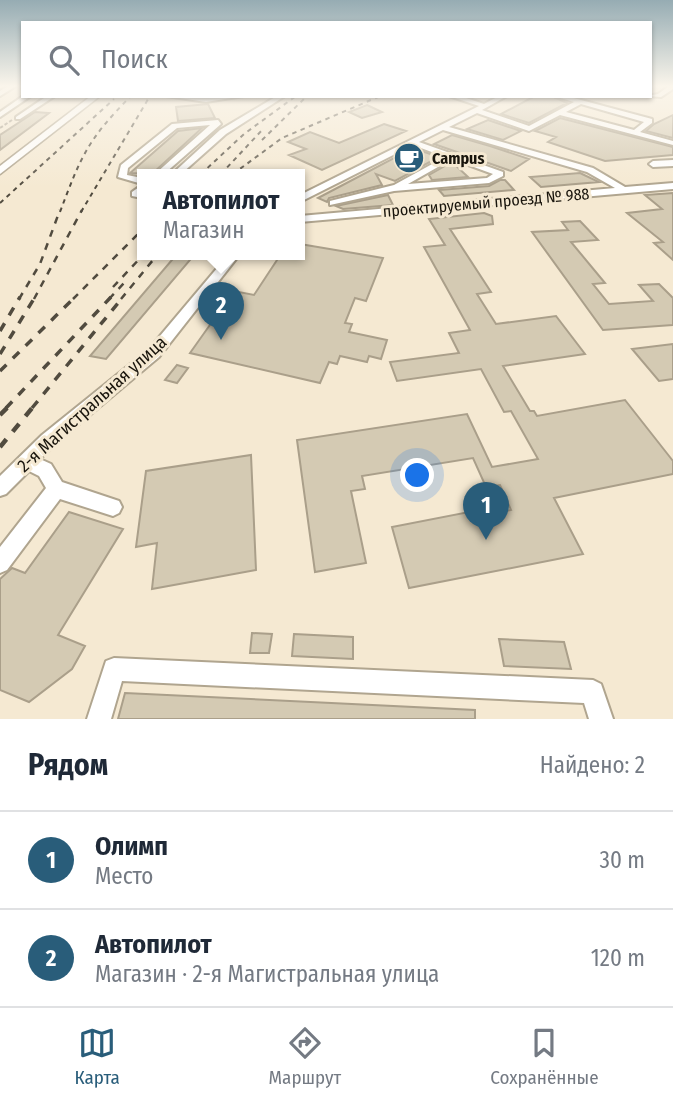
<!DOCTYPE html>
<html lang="ru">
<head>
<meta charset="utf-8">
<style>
	:root { --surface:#fff; --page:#f2f2f3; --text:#1f2937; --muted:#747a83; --line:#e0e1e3; --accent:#295d7a }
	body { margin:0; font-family:"Fira Sans Condensed",sans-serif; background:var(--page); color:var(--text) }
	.you { position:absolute; left:418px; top:476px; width:24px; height:24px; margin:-18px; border:5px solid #fff; border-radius:50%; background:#1a73e8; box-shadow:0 0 0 10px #1a73e833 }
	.badge { display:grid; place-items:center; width:46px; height:46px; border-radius:50%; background:var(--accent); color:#fff; font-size:23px; font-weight:700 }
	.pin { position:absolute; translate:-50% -58px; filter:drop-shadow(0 2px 4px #0008) }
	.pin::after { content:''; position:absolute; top:37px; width:24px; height:21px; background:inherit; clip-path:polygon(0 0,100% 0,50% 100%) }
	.popup { position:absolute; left:137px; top:169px; width:168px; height:91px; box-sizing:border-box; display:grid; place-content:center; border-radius:0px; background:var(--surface); filter:drop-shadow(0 2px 5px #0005); font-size:23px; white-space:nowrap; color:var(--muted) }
	.popup b { font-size:26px; color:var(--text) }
	.popup::after { content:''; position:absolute; left:50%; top:100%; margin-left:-14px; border:14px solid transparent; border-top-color:var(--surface) }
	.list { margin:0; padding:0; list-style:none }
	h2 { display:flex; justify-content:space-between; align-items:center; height:91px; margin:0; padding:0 28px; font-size:30px }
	h2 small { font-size:23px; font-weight:400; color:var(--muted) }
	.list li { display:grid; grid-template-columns:46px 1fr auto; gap:21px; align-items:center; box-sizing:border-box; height:98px; padding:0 28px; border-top:2px solid var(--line) }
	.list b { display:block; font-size:26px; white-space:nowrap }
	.list p { margin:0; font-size:23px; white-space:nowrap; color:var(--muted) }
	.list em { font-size:23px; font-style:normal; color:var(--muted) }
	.icon { flex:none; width:38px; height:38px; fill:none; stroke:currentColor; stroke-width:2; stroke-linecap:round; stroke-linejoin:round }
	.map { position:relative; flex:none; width:673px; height:719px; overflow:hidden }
	.search { position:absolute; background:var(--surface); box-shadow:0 2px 5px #0004; left:21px; right:21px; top:21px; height:77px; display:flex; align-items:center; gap:18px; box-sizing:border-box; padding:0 24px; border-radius:0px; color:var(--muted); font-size:26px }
	.sheet { height:287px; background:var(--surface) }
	nav { display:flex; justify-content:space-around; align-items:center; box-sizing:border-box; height:98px; border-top:2px solid var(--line); background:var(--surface); font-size:19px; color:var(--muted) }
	nav a { display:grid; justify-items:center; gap:4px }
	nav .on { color:var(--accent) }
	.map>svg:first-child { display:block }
	.building { fill:#d4cab3; stroke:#aa9f8a; stroke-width:2 }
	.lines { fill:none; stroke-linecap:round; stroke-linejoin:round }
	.minor-casing { stroke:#b0a58f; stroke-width:4 }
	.major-casing { stroke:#b0a58f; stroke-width:3 }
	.path { stroke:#a09785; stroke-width:2; stroke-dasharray:3.5 2; stroke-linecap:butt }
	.minor { fill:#fff; fill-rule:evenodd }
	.major { fill:#fff; fill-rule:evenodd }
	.rail-far3 { stroke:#514b3f; stroke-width:2; stroke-dasharray:4.5 4.5; stroke-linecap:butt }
	.rail-far2 { stroke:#514b3f; stroke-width:2.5; stroke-dasharray:7 7; stroke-linecap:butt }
	.rail-far1 { stroke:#514b3f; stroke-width:3.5; stroke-dasharray:9 9; stroke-linecap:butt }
	.rail { stroke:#514b3f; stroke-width:4.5; stroke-dasharray:10 10; stroke-linecap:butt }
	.labels { text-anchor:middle; stroke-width:6; stroke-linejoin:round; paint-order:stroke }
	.far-poi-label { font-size:16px; font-weight:bold; fill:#18140c; stroke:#f5e9d2; text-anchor:start }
	.far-street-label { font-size:16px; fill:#18140c; stroke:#f5e9d2 }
	.street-label { font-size:18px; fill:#18140c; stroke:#f5e9d2 }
</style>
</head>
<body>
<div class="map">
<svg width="673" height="719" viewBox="0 0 673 719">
	<rect width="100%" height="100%" fill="#f5e9d2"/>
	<path class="building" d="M535,96h17l15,7 -38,20 -28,-9z
		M208,104l7,14 -37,3 -2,-14z
		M367,105l15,7 -20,6 -13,-6z
		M35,112l14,1 -49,37v-15z
		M673,115v23l-27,-7 8,-7z
		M560,118l113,29v8l-68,6 -57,-19 8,-5 -21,-6z
		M488,120l33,11 -18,9 -36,-11z
		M384,124l22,7 -84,39 -33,-15 17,-6 -18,-7 22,-10 29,11z
		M202,128l-50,46 -22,-1 48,-42z
		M452,135l38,11 39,13 -18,12 -77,-27z
		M413,148l26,9 -44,24 -19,-7 6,11 -53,13 -2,4 -9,-4z
		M452,162l16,15 -36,3 -3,-5z
		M580,173l19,9 -58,5 -11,-10z
		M500,180h5l9,10 -70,6 -5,-6 50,-4z
		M673,193v67l-19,-17 9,-1 -36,-29 35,-4 -17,-14z
		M388,195l5,10 -50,4 -7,-3z
		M484,213l8,3 1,8 -43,5 41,63 -14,2 19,30 60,-8 29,38 -82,12 27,45h4l3,5 88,-16 48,61v13l-119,24 29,56 -174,34 -17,-61 87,-17 3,5 29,-5 -11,-25 -14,2 -13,-29 -111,18 3,13 -14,2 15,72 -51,9 -18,-132 170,-26 25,53 46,-8 -27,-48 -7,1 -23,-43 -84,12 -7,-19 69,-9 -10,-20 21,-3 -46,-83 21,-2 -16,-26z
		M580,221l18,19 -27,2 34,41 -12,1 16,20 44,-3 -14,-16 20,-1 14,14v27l-70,5 -71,-98 36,-2 -6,-8z
		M300,244l83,14 -17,43 -11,-3 -10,25 7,1 -3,8 38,8 -6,19 -12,-3 -2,6 -27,-6 -3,8 -8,-2 -9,21 -130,-30 44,-62 20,4 27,-41h19z
		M177,254h18l-89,105 -16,-3z
		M673,344v35l-14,2 -27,-32z
		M177,365l11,3 -11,15 -12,-3z
		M251,455l5,115 -104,19 5,-46 -21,4 10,-76z
		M69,512l54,17 -65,106 27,11 -13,23 -43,33 -29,-12v-111l12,-11 13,5z
		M252,633l20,1 -3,19h-19z
		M294,634l59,3v22l-61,-3z
		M499,639l65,3 7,27 -67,-3z
		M125,693l350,17v9h-357z"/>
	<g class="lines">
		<g class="minor-casing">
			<path id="minor" d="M8,86h8l-16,10v-5z
				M669,86h4v3l-12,8 -14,-1 11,-2z
				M23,96h8l-31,21v-5z
				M47,96h8l-35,23h-4v-2z
				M166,96l40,2 38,-2 -38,6z
				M277,96h8l-59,38 -45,40h-9l48,-44z
				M449,96h11l24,8 15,-8h8l-25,14 47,16 45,-24 -20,-6h12l86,23v4l-12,9 33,9v4l-113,-30 -31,16 -52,-18 -28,14 144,41 32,19 48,-4v6l-373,33v-6l315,-28 -28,-16 -144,-42 -24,12 84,30v4l-14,7 -95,8 -64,14v-4l64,-16 51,-28 -32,-12 -113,57v-7l179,-89zM581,104l63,18 -10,8 -68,-18zM452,159l41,15 -6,4 -79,6z
				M218,120l3,4 -57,50h-9l55,-49 -33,3 -49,40 -1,7 15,3v6l-24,-7 3,-12 51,-41z
				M673,160v6l-20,1 -4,-3 4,-3z
				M142,185v13l-10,-2v-4z
				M229,254h11l-81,103 -105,88 -14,14 11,5 11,18 57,19 3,6 -3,6 -6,3 -53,-17 -53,71 -7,3v-26l46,-59 -7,-12 -10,-5 -23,23 -6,2v-20l42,-41 107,-86z
				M114,658l479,22 8,4 12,35h-24l-5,-16 -462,-22 -11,38h-24l19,-58z"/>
		</g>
		<g class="major-casing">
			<path id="major" d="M91,96h9l-100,78v-8z"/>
		</g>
		<path class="path" d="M0,128l12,-8"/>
		<use href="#minor" class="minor"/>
		<use href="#major" class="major"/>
		<path class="rail-far3" d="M262,140l45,-44
			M201,174l43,-40 52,-38
			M221,174l43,-46
			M233,174l49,-36 96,-41
			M0,203l114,-104
			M60,212c21,-56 28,-73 71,-116
			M81,212l69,-116"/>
		<path class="rail-far2" d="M113,287l31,-33
			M19,299l21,-35 20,-54
			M34,299l48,-89
			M73,299l69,-69
			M109,299l16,-17
			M121,299l37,-45"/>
		<path class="rail-far1" d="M0,331l20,-34
			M0,354l35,-57
			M0,371l75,-74
			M6,408l105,-111
			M32,408l91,-111"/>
		<path class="rail" d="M0,415l8,-8
			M0,447l33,-40"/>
	</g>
	<linearGradient id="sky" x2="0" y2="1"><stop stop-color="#96acb3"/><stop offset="0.46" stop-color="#faf5eb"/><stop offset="1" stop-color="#faf5eb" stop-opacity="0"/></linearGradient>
	<rect width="673" height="187" fill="url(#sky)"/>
	<defs>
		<g id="cafe-disc" transform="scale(1.575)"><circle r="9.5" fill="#295d7a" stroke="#f5e9d2"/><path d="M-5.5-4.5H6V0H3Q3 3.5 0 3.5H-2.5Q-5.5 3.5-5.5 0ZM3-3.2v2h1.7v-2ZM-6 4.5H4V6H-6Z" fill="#fff"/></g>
	</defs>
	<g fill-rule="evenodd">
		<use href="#cafe-disc" x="409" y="158"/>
	</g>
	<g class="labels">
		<g class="far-poi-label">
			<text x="432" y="164">Campus</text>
		</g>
		<g class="far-street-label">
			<text transform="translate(486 202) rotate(-5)" y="6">проектируемый проезд № 988</text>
		</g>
		<g class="street-label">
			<text transform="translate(92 404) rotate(-42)" y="6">2-я Магистральная улица</text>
		</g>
	</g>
</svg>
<div class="you"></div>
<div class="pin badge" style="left:486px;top:540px">1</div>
<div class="pin badge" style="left:221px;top:340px">2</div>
<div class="popup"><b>Автопилот</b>Магазин</div>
<div class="search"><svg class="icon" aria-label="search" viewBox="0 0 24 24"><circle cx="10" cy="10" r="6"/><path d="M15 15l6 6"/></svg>Поиск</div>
</div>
<section class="sheet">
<h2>Рядом<small>Найдено: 2</small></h2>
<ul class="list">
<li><span class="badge">1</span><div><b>Олимп</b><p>Место</p></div><em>30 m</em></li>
<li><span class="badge">2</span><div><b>Автопилот</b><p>Магазин · 2-я Магистральная улица</p></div><em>120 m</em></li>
</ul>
</section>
<nav>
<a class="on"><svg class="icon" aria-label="map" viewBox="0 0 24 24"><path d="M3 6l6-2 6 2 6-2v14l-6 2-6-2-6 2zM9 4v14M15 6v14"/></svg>Карта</a>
<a><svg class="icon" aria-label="directions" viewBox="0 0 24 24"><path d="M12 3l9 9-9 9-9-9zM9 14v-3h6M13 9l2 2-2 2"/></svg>Маршрут</a>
<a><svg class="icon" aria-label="saved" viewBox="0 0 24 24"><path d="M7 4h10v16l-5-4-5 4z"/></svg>Сохранённые</a>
</nav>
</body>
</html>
